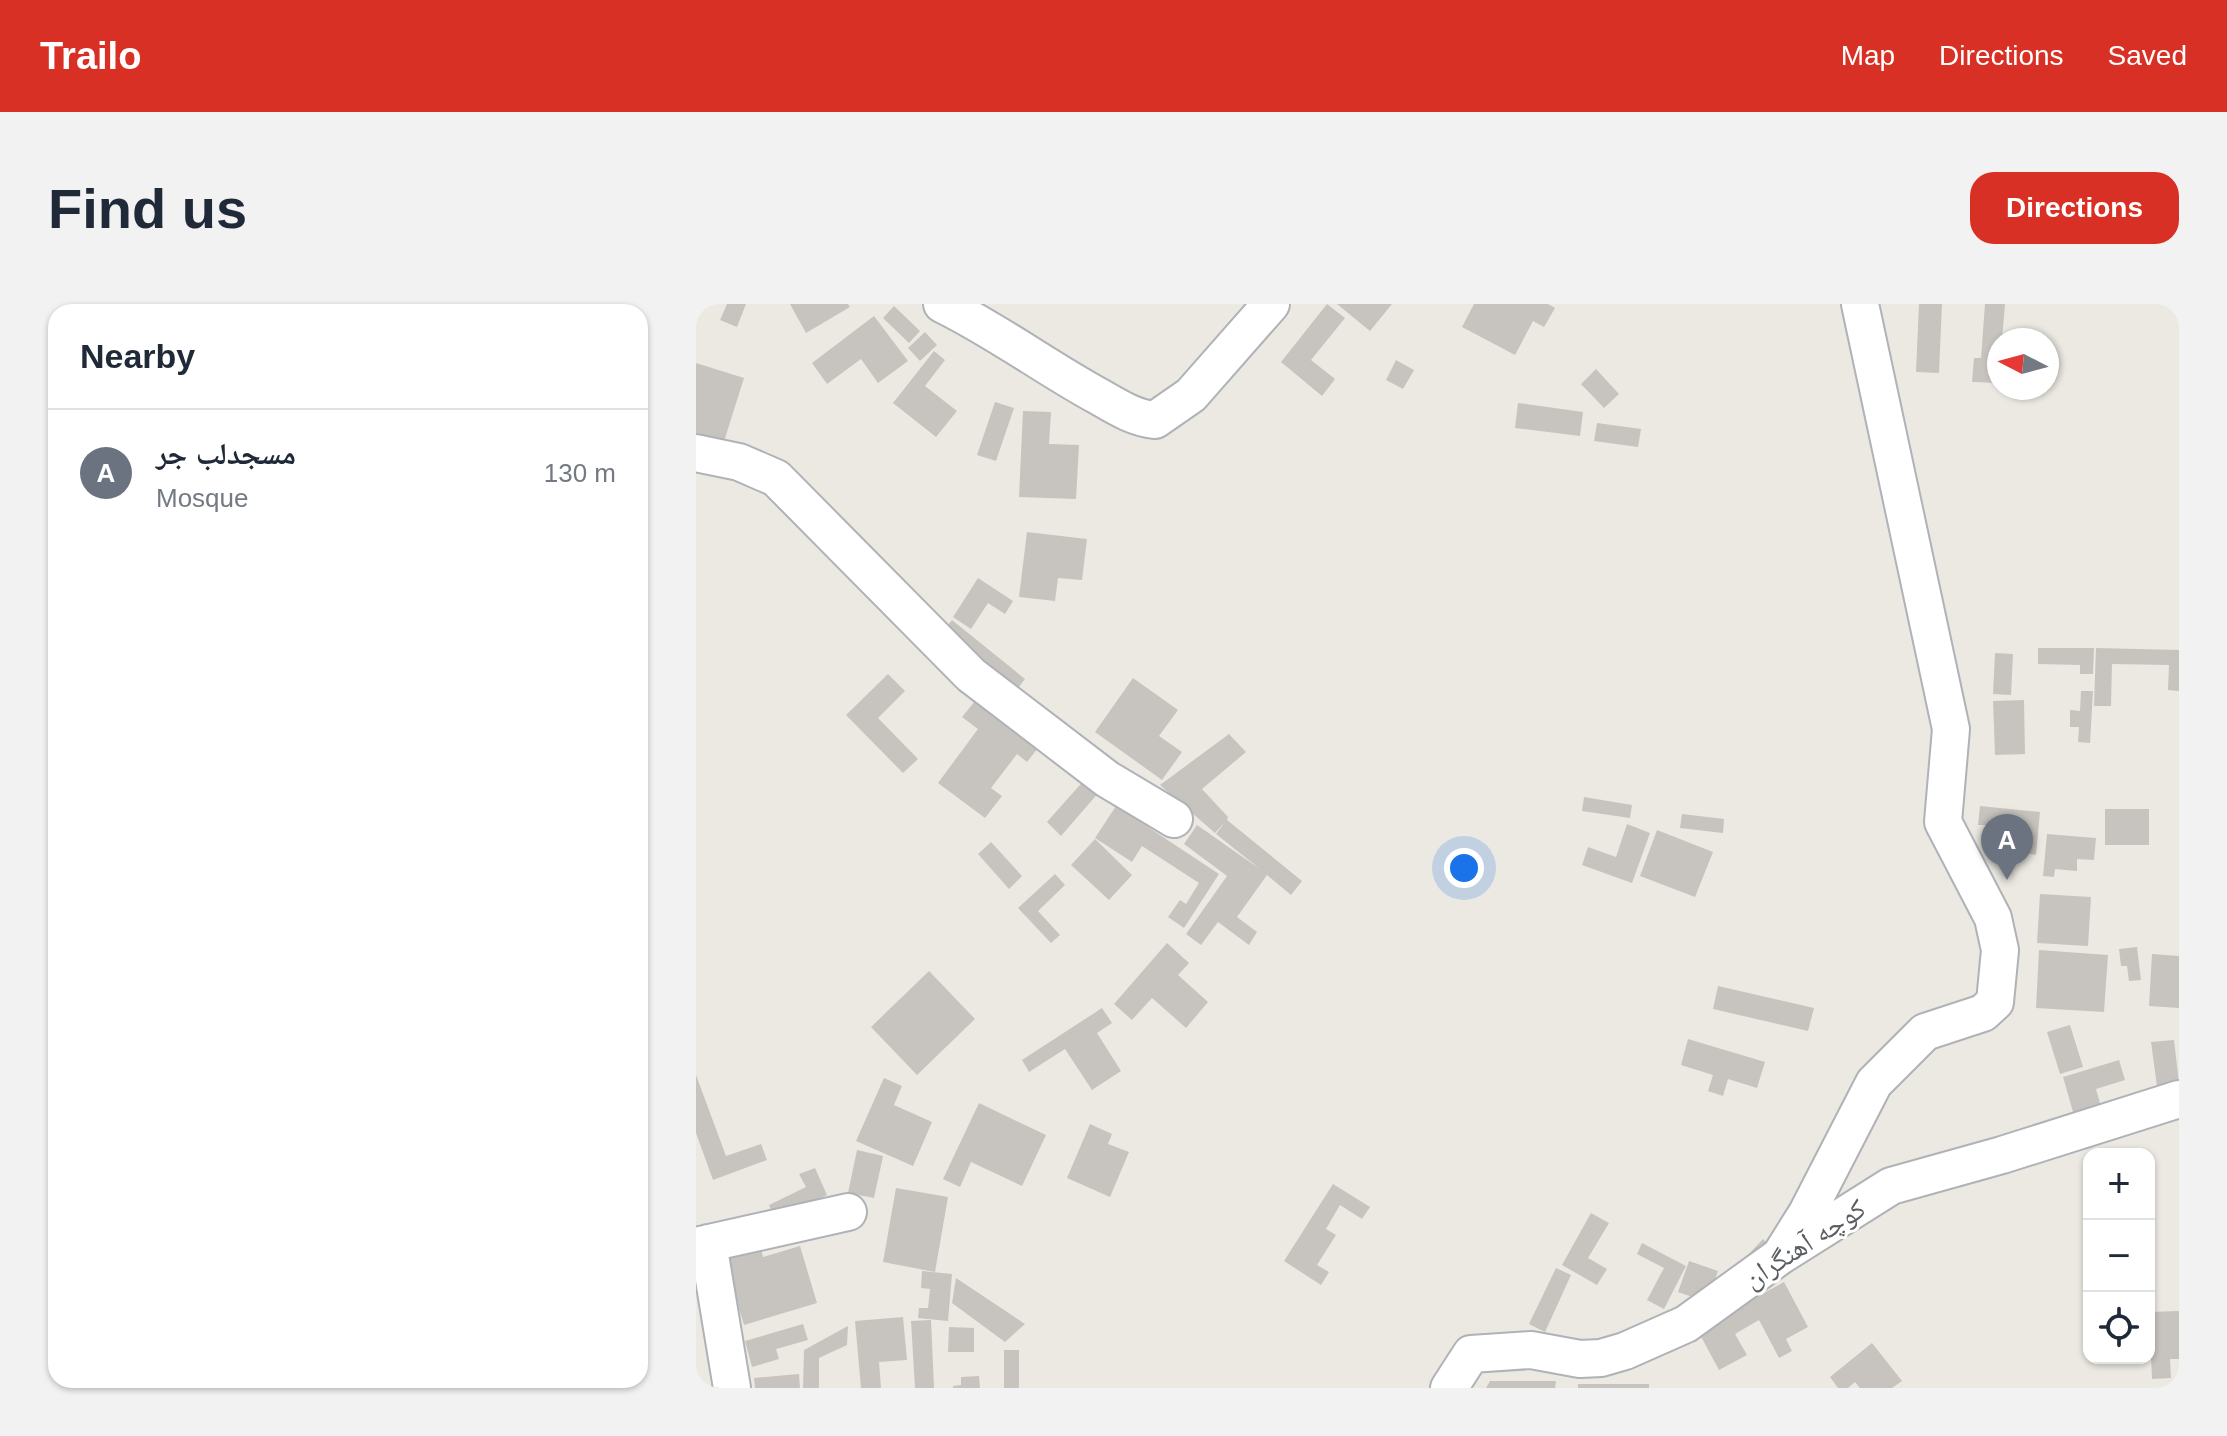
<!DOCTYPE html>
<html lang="en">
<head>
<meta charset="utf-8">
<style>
	:root { --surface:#fff; --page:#f2f2f3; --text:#1f2937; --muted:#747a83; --line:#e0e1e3; --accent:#d93025 }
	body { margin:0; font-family:Helvetica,"Noto Naskh Arabic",sans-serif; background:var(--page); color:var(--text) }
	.controls { position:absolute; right:24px; bottom:24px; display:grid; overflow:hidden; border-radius:16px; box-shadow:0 2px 6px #0004 }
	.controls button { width:72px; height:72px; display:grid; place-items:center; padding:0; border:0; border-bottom:2px solid var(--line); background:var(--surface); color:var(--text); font:40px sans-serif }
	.compass { position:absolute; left:1291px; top:24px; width:72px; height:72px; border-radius:50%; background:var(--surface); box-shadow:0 2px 6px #0004; rotate:276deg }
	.you { position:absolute; left:768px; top:564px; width:28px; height:28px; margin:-20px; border:6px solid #fff; border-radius:50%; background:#1a73e8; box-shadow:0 0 0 12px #1a73e833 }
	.badge { display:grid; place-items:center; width:52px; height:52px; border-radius:50%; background:var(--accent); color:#fff; font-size:26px; font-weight:700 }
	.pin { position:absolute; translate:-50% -66px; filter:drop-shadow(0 2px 4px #0008) }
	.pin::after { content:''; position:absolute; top:42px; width:28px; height:24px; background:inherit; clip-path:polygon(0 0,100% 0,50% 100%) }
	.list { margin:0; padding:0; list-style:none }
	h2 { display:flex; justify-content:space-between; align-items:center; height:104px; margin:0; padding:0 32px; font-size:34px }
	h2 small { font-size:26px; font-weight:400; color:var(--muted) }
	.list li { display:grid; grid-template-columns:52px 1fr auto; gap:24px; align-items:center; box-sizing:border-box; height:128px; padding:0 32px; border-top:2px solid var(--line) }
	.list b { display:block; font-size:30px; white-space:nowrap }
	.list p { margin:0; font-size:26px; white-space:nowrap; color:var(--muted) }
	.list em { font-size:26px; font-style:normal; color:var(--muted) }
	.icon { flex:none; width:44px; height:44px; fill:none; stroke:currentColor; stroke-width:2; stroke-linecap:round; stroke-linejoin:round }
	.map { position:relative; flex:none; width:1483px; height:1084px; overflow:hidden; border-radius:24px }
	header { display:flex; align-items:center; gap:48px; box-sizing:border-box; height:112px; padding:0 40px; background:var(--accent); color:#fff }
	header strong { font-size:38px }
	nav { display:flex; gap:44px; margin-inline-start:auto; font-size:28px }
	.intro { display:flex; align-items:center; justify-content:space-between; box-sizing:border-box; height:192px; padding:0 48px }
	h1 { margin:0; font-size:56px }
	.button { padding:20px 36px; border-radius:24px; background:var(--accent); color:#fff; font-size:28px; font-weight:700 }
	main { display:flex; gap:48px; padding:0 48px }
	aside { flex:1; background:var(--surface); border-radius:24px; box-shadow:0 2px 6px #0004 }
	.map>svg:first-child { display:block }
	.building { fill:#c7c4bf }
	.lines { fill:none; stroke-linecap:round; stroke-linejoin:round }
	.minor-casing { stroke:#afb2b6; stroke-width:40 }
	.minor { stroke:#fff; stroke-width:36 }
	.labels { text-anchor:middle; stroke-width:6; stroke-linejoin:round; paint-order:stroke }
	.street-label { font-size:28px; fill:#5a5d61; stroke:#fff }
</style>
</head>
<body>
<header>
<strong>Trailo</strong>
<nav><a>Map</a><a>Directions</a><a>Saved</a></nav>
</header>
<div class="intro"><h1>Find us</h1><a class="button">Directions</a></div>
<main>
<aside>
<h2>Nearby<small></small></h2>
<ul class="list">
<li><span class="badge" style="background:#6b7280">A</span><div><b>مسجدلب جر</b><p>Mosque</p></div><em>130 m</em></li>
</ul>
</aside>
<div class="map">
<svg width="1483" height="1084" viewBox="0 0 1483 1084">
	<rect width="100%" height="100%" fill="#ebe9e2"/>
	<path class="building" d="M31,0h19l-9,23 -17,-7z
		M94,0h58l2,3 -44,26z
		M631,0l18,14 -34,42 24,19 -13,17 -41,-34z
		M641,0h55l-22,27z
		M778,0h74l7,4 -11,19 -11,-6 -18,34 -53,-28z
		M1223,0h23l-3,69 -23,-1z
		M1289,0h20l-3,36h-3v43l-27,-1 2,-24h7z
		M198,2l26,25 -11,12 -26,-25z
		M178,12l34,45 -30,22 -17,-24 -34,25 -15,-21z
		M229,28l12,13 -17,16 -12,-13z
		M238,47l11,9 -20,26 32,25 -21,26 -43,-34z
		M700,56l18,10 -11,19 -17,-9z
		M0,59l48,15 -23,73 -25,-8z
		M900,65l23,25 -15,14 -23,-24z
		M299,98l19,6 -18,53 -19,-6z
		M822,99l65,9 -3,24 -65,-8z
		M327,107l28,1 -2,32 30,1 -3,54 -57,-2z
		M901,119l44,6 -3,18 -44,-6z
		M331,228l60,7 -5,41 -24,-2 -3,23 -36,-4z
		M282,274l35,23 -8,13 -17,-11 -17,26 -18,-12z
		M256,316l73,59 -13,17 -74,-59z
		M1342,344h56l-1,26h-13v-9l-42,-1z
		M1400,344l83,2v41l-11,-1 1,-25 -57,-1 -1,42h-17z
		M1299,349l18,1 -2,41 -18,-1z
		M192,370l17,17 -27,27 40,41 -15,14 -57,-58z
		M437,374l45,32 -19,26 23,16 -20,28 -67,-48z
		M1385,387h12l-3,52 -12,-1 1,-15h-9v-17l10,1z
		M1328,396l1,54 -30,1 -2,-54z
		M279,397l63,47 -11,14 -10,-8 -26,34 11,8 -17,22 -47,-35 40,-54 -16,-12z
		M533,430l17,18 -44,37 26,28 -1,3 75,61 -11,14 -24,-20 -30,42 20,15 -8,13 -31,-23 -17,23 -15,-11 41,-58 -43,-32 13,-19 63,44 -44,-35 9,-12 -10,11 -55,-48z
		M390,474l14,13 -39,45 -14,-14z
		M888,493l48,8 -2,13 -48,-7z
		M420,502l103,68 -35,54 -16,-11 12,-17 6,4 13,-21 -57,-37 -10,16 -37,-24z
		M1284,502l60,6 -4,43 -42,-8 -7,-22h-9z
		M1409,505h44v36h-44z
		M986,510l42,5 -1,14 -43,-5z
		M931,520l23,9 -18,50 -50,-18 6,-18 28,10z
		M961,526l56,22 -18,45 -55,-21z
		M1351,530l49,4 -2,22 -17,-1v12l-22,-2 -1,8 -11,-1z
		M399,535l37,36 -23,25 -38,-35z
		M295,538l31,34 -13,13 -31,-35z
		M359,570l10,11 -27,26 22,24 -9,8 -33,-35z
		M1344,590l51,3 -3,49 -51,-3z
		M471,639l22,20 -11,12 30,27 -22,26 -34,-30 -20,22 -18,-16z
		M1441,643l4,33 -12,1 -2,-15h-6l-2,-17z
		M1343,646l69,5 -4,57 -68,-4z
		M1456,650l27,2v52l-30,-2z
		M233,667l46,48 -58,56 -46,-48z
		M1022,682l96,22 -6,23 -95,-22z
		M406,704l10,15 -15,10 24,38 -29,19 -27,-41 -36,23 -7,-12z
		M1374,721l13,42 -23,7 -13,-42z
		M992,735l77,23 -8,26 -29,-9 -5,17 -15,-5 5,-16 -32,-10z
		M1478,736l5,43 -21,11 -7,-52z
		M1423,756l6,20 -29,9 6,21 -27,9 -12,-42z
		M0,771l30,81 35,-12 6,16 -54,20 -17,-47z
		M188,774l18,8 -8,19 38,17 -19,44 -57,-25z
		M283,799l67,32 -24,51 -51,-24 -11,25 -17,-8z
		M394,820l22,10 -4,10 21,8 -19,45 -43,-19z
		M161,846l26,6 -9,42 -26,-5z
		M119,864l12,27 -52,25 -6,-15 37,-18 -7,-13z
		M637,880l37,23 -8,12 -22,-14 -14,24 10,6 -19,30 12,7 -8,13 -37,-24z
		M200,884l52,9 -13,75 -52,-10z
		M895,909l18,10 -21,35 19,11 -10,16 -35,-20z
		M1067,935l10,10 -16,17 -10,-10z
		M946,939l44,23 -22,43 -17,-9 17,-32 -27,-14z
		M104,942l17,57 -73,22 -20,-66 37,-11 2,9z
		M993,957l29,10 -11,31 -29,-10z
		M860,964l15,7 -26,57 -16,-8z
		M226,967l30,3 -4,47 -30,-3 1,-10h9l2,-19 -9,-1z
		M260,974l69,46 -20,18 -53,-39z
		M1088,978l24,45 -22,12 6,12 -13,7 -20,-38 -24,14 12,21 -28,15 -22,-41z
		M1483,1007v48h-9l1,19 -19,1 -3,-67z
		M207,1013l4,43 -28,2 2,26h-20l-6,-67z
		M235,1016l3,68h-19l-4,-67z
		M107,1020l5,16 -32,9 3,10 -27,8 -7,-26z
		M152,1022l-1,19 -28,13v30h-16l1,-38z
		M253,1023l25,1v24h-26z
		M1176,1039l30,38 -10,7h-32l-5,-6 -7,6h-10l-8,-11z
		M308,1046h15v38h-15z
		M103,1070l1,14h-45l-1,-10z
		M283,1072l1,12h-27v-2l8,-1v-8z
		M794,1077h66l-1,7h-69z
		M882,1080h71v4h-71z"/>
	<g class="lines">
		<g class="minor-casing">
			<path id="minor" d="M246,0c55,27 103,63 156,92 19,11 36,22 57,24l36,-25 80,-91
				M0,149l43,9 37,16 195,197 136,104 67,40
				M12,939l24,145
				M0,942l152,-34
				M1084,952l27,-43 67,-130 51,-51 58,-19 12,-11 5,-52 -7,-32 -50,-96 8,-93 -91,-425
				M753,1084l22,-34 60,-4 49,9 21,-1 24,-7 61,-27 94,-68 111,-70 111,-31 177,-56"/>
		</g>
		<use href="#minor" class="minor"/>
	</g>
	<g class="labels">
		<g class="street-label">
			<text transform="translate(1108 939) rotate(-33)" y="10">کوچه آهنگران</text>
		</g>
	</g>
</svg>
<div class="controls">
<button>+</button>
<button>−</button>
<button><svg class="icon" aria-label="locate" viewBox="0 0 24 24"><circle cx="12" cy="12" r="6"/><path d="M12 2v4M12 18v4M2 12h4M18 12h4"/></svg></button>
</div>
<svg class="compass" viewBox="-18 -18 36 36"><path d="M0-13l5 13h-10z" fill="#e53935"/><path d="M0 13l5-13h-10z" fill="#747a83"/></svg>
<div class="you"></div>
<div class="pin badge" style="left:1311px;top:576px;background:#6b7280">A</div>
</div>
</main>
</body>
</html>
